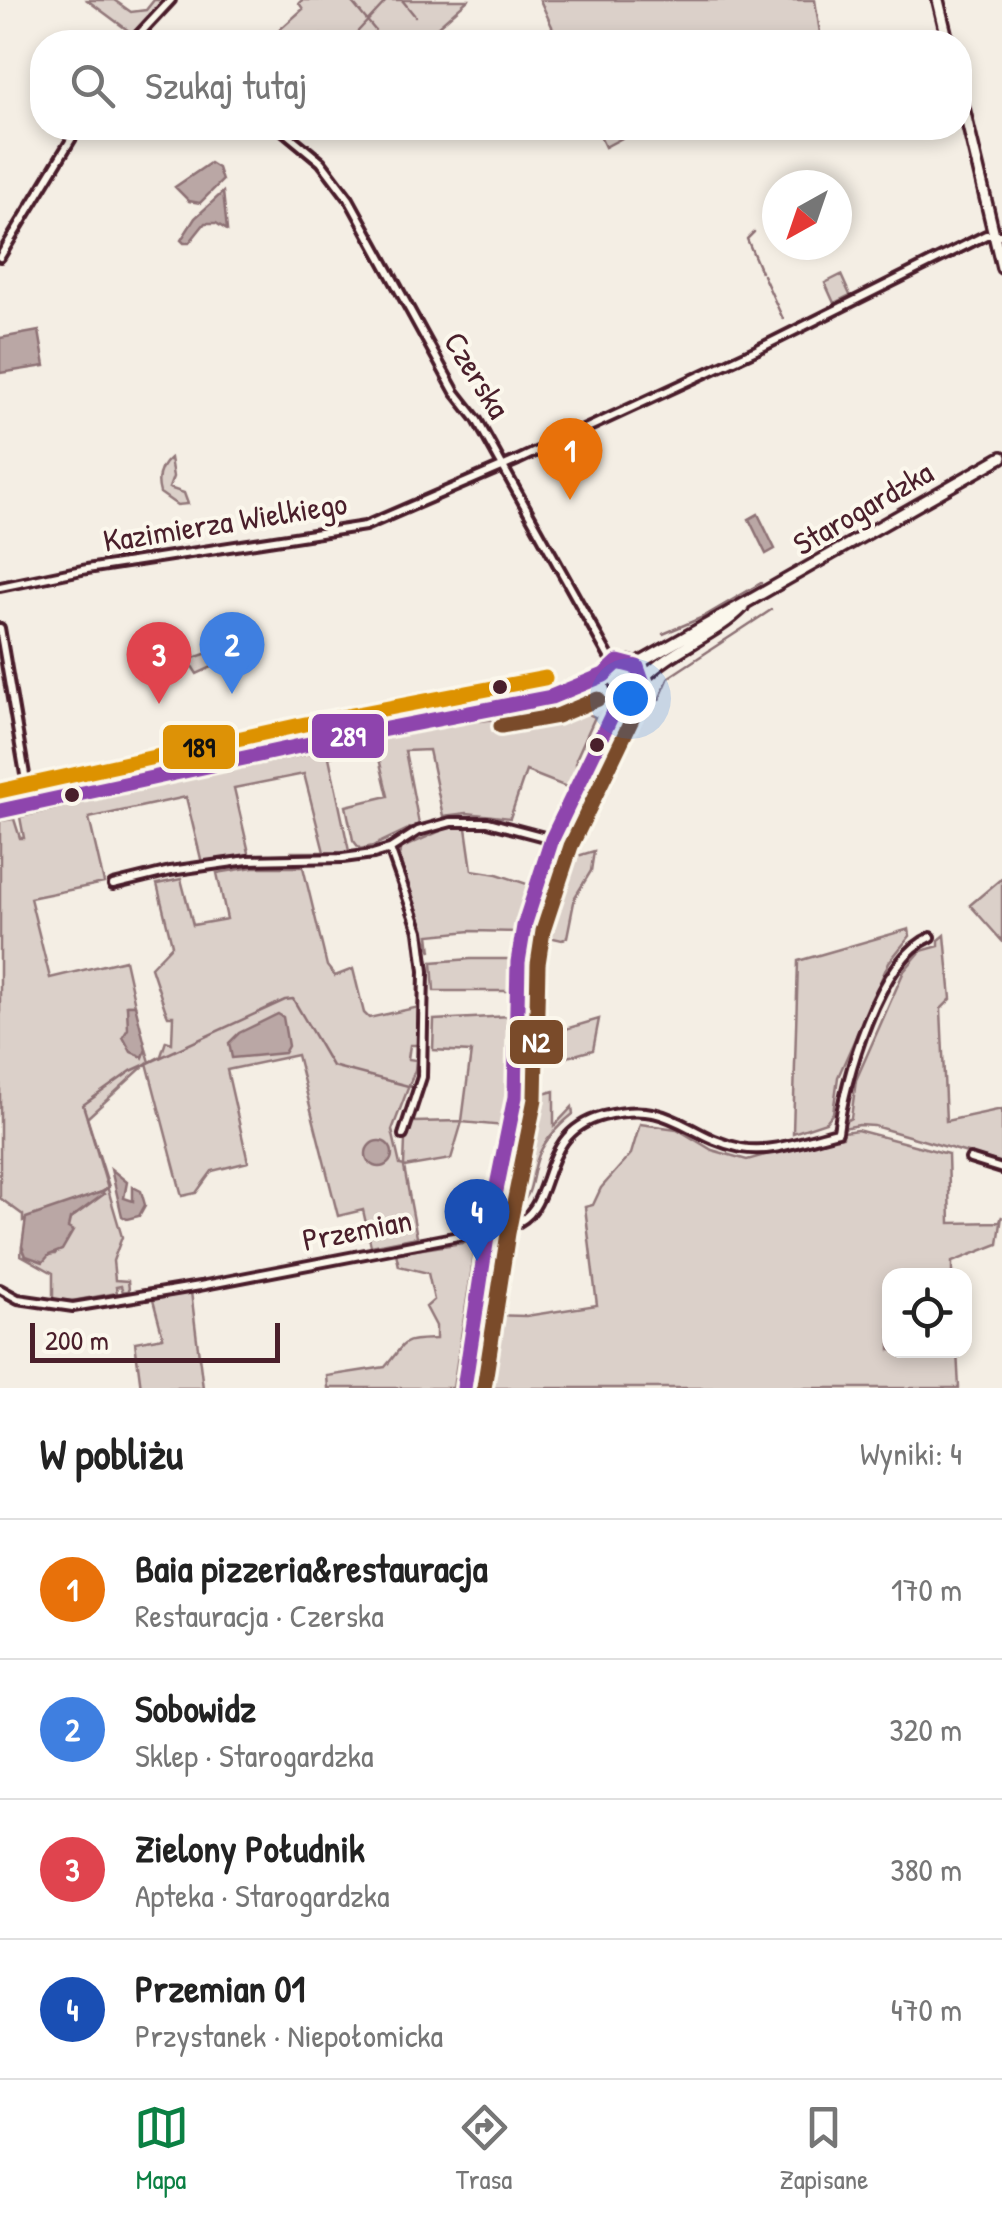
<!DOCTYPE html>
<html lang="pl">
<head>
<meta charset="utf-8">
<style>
	:root { --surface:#fff; --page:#f2f2f2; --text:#222; --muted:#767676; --line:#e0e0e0; --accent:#0b8043 }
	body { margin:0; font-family:"Patrick Hand",sans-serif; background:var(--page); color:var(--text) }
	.controls { position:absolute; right:30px; bottom:30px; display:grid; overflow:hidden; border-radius:20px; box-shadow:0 5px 15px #0003 }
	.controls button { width:90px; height:90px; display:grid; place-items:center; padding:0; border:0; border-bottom:2px solid var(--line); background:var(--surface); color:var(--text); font:50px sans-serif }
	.compass { position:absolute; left:762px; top:170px; width:90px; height:90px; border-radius:50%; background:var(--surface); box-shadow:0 5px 15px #0003; rotate:220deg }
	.scale { position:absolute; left:30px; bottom:25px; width:250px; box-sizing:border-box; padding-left:10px; border:5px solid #4a1f2b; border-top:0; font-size:28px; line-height:35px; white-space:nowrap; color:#4a1f2b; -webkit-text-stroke:8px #fbf7ec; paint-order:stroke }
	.you { position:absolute; left:630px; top:698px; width:35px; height:35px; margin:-25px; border:8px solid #fff; border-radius:50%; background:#1a73e8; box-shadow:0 0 0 15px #1a73e833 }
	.badge { display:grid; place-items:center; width:65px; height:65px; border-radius:50%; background:var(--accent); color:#fff; font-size:32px; font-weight:700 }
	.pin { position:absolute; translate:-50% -82px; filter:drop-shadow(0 2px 5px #0008) }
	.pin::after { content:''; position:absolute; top:52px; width:35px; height:30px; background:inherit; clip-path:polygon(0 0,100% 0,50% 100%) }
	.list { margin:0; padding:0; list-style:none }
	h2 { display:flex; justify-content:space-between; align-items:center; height:130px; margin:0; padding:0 40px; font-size:42px }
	h2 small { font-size:32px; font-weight:400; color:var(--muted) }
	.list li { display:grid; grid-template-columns:65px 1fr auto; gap:30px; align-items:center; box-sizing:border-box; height:140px; padding:0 40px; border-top:2px solid var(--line) }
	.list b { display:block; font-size:38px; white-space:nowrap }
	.list p { margin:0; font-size:32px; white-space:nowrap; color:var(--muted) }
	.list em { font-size:32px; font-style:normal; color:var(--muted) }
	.icon { flex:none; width:55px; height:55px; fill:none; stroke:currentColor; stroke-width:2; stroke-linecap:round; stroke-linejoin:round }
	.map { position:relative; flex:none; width:1002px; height:1388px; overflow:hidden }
	.search { position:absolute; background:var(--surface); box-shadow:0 5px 15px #0003; left:30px; right:30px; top:30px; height:110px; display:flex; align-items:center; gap:25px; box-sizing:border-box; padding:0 35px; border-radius:40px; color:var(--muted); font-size:38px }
	.sheet { height:690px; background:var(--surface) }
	nav { display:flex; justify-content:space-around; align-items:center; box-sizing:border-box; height:140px; border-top:2px solid var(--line); background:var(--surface); font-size:28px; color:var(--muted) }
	nav a { display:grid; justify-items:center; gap:5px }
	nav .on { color:var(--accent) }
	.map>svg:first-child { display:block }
	.green { fill:#dbd0c9; stroke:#92787a; stroke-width:2.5 }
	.water { fill:#baa7a5; stroke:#8d7174; stroke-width:2.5 }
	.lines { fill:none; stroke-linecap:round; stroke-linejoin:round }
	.stream { stroke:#8d7174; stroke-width:2.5 }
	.street-casing { stroke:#4a1f2b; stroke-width:14 }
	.secondary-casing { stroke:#4a1f2b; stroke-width:16 }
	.street { stroke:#fbf7ec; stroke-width:6 }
	.secondary { stroke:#fbf7ec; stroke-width:9 }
	.bus-1-casing { stroke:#fbf7ec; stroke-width:22 }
	.bus-2-casing { stroke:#fbf7ec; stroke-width:22 }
	.bus-3-casing { stroke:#fbf7ec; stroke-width:22 }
	.bus-1 { stroke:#8e44ad; stroke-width:15 }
	.bus-2 { stroke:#7a4b2a; stroke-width:15 }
	.bus-3 { stroke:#dd9206; stroke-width:15 }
	.bus-dot { fill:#4a1f2b; stroke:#fbf7ec; stroke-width:4 }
	.labels { text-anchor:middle; stroke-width:8; stroke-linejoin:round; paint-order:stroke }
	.street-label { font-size:32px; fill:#4a1f2b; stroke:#fbf7ec }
	.line-badge { stroke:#fbf7ec; stroke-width:4 }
	.badge-label { font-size:28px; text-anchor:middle; font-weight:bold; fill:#fff }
	.pale-badge-label { font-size:28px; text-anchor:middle; font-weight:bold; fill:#111 }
</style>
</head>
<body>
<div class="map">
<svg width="1002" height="1388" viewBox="0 0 1002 1388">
	<rect width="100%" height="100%" fill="#f4eee4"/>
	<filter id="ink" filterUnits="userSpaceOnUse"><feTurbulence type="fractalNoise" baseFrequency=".01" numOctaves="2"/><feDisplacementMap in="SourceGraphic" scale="20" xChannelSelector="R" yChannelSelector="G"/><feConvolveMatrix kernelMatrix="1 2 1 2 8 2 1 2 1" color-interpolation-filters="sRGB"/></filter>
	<g filter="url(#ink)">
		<path class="green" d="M87,0h27l17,12 15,-2 8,-10h12l-33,34z
			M302,0h166l-48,42h-138l2,-2 -7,-8 26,-23 -4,-6z
			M540,0h275l5,33 -18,9h-243z
			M596,128h45l-36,19z
			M841,275l9,20 -16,8 -9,-20z
			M170,458l3,19 -4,11 15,5 4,11 -11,1 -17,-12c-4,-14 -1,-26 10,-35z
			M211,652l14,9 -28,13 -7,-11 3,-5z
			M547,706l-3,12 38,-7 13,6 -19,42v15l-7,14 -43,-17 -16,47 -43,-5 -24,3 -14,-66 -24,1 14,73 -46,22 -13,3 -7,-9 -7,-34 42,-10 -12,-50 -47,11 20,94 -3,3 -49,1 -4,-3h31l-20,-78 -70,14 16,69 -48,6 -16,-66 -97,21 15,65 -74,15 20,80 75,-18 10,45h-8l2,25 14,27 3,-8 4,13 11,-6 5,-15 6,2 1,-27h-5l-3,-7 -14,-42 21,-22 -15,-61 24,-5 12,46 34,-6 -10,-46 36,-6h50l24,99 8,10 18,-7 11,44 5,5 50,-11 -1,38h-8l-2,14 8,1 -1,10 -23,60 8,35 4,1 1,-26 7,-18 50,-1 9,-69 -38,-2 1,-30 76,-4 -1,81 -5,29 -42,-4 -11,37 -47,8 13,70 -46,9 -8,-36 -25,6 -41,-161 -70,15 21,92 -36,9 -16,22 -14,3 -35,-133 -60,55 35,119 -9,24 2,19 13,1 1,9 -6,2 -2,-6 -5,1 1,6 -45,8 -19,-2v-26l-32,-18 1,-9 4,10 29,-2 15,-35 32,-27 -79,29v-6l-23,-17v-377l14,-2 6,19h4l-4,-21 163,-37z
			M449,827l17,1 6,42 25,4 33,11 -11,47 -48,-1 -42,4 2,17 -33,-95 4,-9z
			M594,851l-3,20 -16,26 -8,40 -5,3 -22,-5 -4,-5 15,-66z
			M1002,878v63l-32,-36z
			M909,929l1,7 -21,26 -51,115 -5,36 -7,9 -33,11 5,-172z
			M945,935l6,64 -10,10 5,112 56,-12v54l-128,-37 -15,-1 -16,3 1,-6 7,-4 5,-38 48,-109 17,-20 18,-5v-6z
			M471,959h42l-3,32h-76l-2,-29z
			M599,1019l-6,31 -66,18 -2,-27z
			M554,1091v35l18,-19 1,7c-15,12 -30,27 -36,46 -7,23 -3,34 -23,51l-12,-3 24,-109z
			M640,1124l37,5 35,21 35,10 68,-19 28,-4v-5l14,-2 91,24 2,69 50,-1 2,-6 -4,28 -46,18v13l-62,1v74l67,1 2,37h-488l23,-138 -9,60 4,5 37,1 71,-11 -12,-98 8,-2 8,-17 30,-34z
			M476,1241l-23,147h-125l-1,-12 58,-9c23,-26 13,-27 51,-28v-13l-10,-19 8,-7 -6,-27 -29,-7 -3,-13z
			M191,1292l12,96h-62l-6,-46 28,-5 -10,-37z"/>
		<path class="water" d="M210,163l8,5 4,13 -22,22 -11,-2 -14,-14z
			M223,192l4,38 -11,-7h-11l-16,20h-5l-3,-3 14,-22z
			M39,331l6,35 -45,7v-35z
			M758,514l17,35 -9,5 -17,-35z
			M127,1005h8l11,44 -3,8 -12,-5 -8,-15 5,-8z
			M278,1014l5,3 5,29 -4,7 -52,5 -3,-15 10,-10z
			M366 1154a13 13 0 1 1 26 0a13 13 0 1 1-26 0Z
			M111,1169l16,13 -3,16 9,3v-14l8,4 4,14 -6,11 -12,3 -5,-3z
			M102,1192l2,2 -34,25 -2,9 5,3 -11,19 -13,5 -6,7 -17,-6 -4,-10 4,-28z"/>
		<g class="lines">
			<path class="stream" d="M350,0l25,30
				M402,0l13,16
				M321,35l7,7
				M348,42l39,-42
				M754,232l-7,7 14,33
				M763,275l20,44
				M663,634l40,-17 58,-34
				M659,700l10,-23 102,-67
				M481,721l74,-10
				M572,813l40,-72
				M102,1192l7,-5 -26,-82 48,-34 154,-71 8,-1 39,67 80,21"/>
			<g class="street-casing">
				<path id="street" d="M141,35l12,7
					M132,42l39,-42
					M280,128l41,34 28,37 106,193 22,28 136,244
					M0,257l78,-129
					M0,587l87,-18 278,-43 153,-66 238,-110 230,-115h16
					M0,628l30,176
					M390,849l29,82 5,40 -2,106 -19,58
					M113,885l57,-14 78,-11 95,-2 30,-4 17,-5 28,-18 33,-9h37l64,17
					M970,1159l32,10
					M0,1289l18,10 55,8 127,-21 310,-60c51,-16 22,-91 93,-110 69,-18 82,21 138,32 31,6 66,-9 97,-16 7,-53 40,-173 93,-195"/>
			</g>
			<g class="secondary-casing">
				<path id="secondary" d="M938,0l10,42
					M960,92l42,176
					M603 682a21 21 0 1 1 42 0a21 21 0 1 1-42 0Z
					M636,665l366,-208
					M644,678c28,-29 71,-42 99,-71
					M551,697l53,-22
					M0,811l498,-105c36,-6 71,-8 107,-15
					M464,1388l24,-158 27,-133 3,-135 6,-36 28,-87 66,-137"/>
			</g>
			<use href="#street" class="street"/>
			<use href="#secondary" class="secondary"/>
			<g class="bus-1-casing">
				<path id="bus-1" d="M0,811l309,-67 242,-47 53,-22 14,-13 19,5 6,17 -5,13 -20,5
					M464,1388l24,-158 27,-133 3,-135 6,-36 28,-87 66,-137"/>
			</g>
			<g class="bus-2-casing">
				<path id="bus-2" d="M501,726l56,-10 41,-17
					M484,1388l24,-155 27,-134 3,-135 5,-33 28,-85 65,-135"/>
			</g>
			<g class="bus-3-casing">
				<path id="bus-3" d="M0,791l305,-67 240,-46"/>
			</g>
			<use href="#bus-1" class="bus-1"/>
			<use href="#bus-2" class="bus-2"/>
			<use href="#bus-3" class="bus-3"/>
		</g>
	</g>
	<g class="bus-dot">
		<circle cx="500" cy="687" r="9"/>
		<circle cx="597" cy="745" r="9"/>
		<circle cx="72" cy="795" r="9"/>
	</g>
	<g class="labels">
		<g class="street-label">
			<text transform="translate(477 375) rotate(58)" y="11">Czerska</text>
			<text transform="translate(863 508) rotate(-30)" y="11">Starogardzka</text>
			<text transform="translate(225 522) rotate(-9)" y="11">Kazimierza Wielkiego</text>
			<text transform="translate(357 1230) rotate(-11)" y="11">Przemian</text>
		</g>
	</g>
	<g class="line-badge">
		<rect x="310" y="712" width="76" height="48" rx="10" fill="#8e44ad"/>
		<rect x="161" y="723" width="76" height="48" rx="10" fill="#dd9206"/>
		<rect x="508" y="1018" width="57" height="48" rx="10" fill="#7a4b2a"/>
	</g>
	<g class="badge-label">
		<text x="348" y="746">289</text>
		<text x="536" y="1052">N2</text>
	</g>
	<g class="pale-badge-label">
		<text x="199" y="757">189</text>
	</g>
</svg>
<div class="controls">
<button><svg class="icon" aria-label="locate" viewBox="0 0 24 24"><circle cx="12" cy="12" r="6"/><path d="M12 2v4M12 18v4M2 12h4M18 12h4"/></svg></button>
</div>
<svg class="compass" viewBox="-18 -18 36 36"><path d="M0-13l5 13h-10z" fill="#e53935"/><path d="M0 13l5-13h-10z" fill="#767676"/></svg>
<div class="scale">200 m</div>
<div class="you"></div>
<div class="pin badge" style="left:570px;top:500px;background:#e8710a">1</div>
<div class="pin badge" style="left:232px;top:694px;background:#3f7fe0">2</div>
<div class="pin badge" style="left:159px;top:704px;background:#e0444e">3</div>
<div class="pin badge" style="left:477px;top:1261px;background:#1a4fb4">4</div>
<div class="search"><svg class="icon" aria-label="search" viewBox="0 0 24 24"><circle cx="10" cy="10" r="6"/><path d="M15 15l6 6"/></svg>Szukaj tutaj</div>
</div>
<section class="sheet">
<h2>W pobliżu<small>Wyniki: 4</small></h2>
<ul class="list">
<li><span class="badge" style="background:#e8710a">1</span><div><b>Baia pizzeria&amp;restauracja</b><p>Restauracja · Czerska</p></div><em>170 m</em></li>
<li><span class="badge" style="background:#3f7fe0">2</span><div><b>Sobowidz</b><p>Sklep · Starogardzka</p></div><em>320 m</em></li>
<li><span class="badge" style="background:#e0444e">3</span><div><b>Zielony Południk</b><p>Apteka · Starogardzka</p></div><em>380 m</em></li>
<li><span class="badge" style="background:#1a4fb4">4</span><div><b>Przemian 01</b><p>Przystanek · Niepołomicka</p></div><em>470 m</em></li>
</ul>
</section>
<nav>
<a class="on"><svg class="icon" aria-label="map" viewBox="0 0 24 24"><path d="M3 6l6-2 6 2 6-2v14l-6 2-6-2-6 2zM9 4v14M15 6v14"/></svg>Mapa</a>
<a><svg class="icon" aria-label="directions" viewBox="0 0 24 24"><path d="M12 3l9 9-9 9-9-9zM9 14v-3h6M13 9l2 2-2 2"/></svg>Trasa</a>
<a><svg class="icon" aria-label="saved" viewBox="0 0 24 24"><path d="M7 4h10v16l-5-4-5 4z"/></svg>Zapisane</a>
</nav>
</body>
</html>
